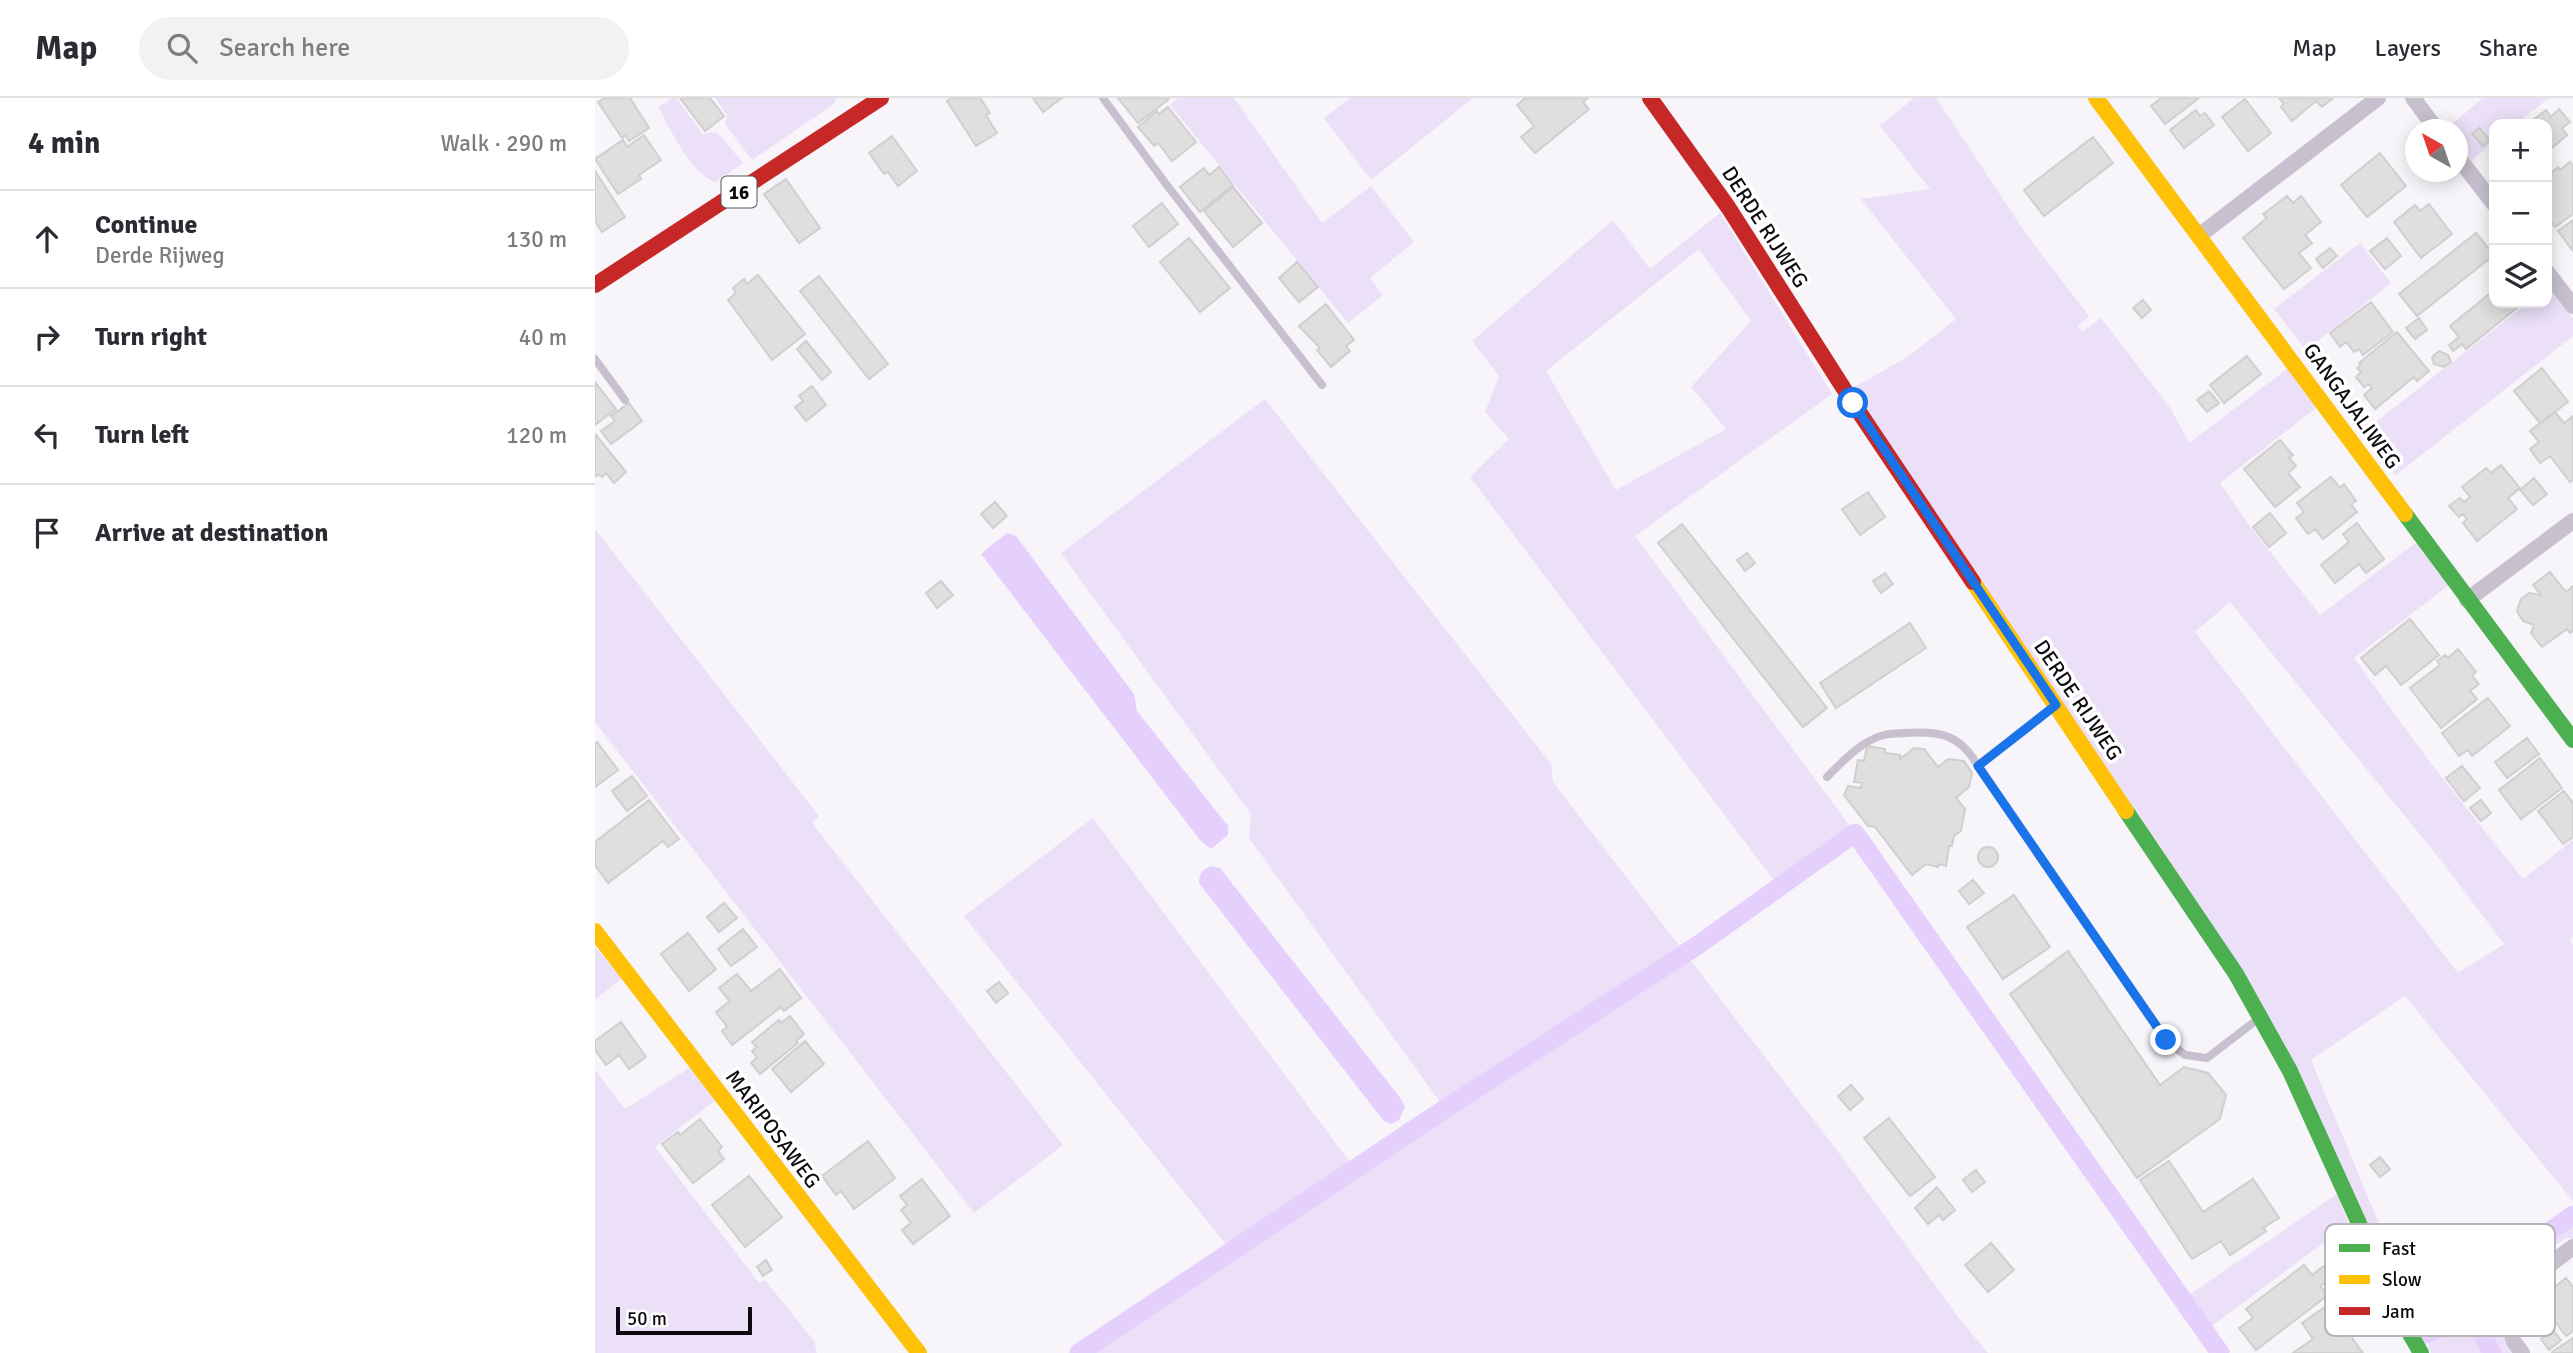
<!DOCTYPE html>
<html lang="en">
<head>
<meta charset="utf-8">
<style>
	:root { --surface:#fff; --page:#f2f2f3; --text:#2b2b33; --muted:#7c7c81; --line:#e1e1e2 }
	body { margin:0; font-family:Signika,sans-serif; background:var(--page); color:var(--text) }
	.controls { position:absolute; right:21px; top:21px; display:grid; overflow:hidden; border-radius:14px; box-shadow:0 4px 18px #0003 }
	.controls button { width:63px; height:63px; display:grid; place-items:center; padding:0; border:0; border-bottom:2px solid var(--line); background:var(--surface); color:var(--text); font:35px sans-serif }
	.compass { position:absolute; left:1810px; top:21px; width:63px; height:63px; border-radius:50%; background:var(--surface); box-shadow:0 4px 18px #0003; rotate:320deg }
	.scale { position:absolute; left:21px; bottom:18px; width:136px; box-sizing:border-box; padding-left:7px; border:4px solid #0e0b10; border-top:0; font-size:19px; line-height:24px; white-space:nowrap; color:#0e0b10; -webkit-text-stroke:5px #fff; paint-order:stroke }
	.stop { position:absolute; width:21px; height:21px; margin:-16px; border:5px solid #1a73e8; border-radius:50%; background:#fff }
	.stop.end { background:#1a73e8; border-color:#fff; box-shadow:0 2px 7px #0008 }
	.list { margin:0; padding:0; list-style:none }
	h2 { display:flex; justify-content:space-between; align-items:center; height:91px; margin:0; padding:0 28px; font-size:30px }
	h2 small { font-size:23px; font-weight:400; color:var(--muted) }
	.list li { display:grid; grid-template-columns:46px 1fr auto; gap:21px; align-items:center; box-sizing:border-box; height:98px; padding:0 28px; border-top:2px solid var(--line) }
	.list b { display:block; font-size:26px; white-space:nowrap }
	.list p { margin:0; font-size:23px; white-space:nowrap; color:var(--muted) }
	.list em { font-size:23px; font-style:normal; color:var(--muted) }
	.icon { flex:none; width:38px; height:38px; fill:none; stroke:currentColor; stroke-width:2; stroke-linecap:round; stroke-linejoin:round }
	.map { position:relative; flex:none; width:1978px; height:1255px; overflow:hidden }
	header { display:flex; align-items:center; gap:42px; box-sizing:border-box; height:98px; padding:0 35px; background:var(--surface); border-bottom:2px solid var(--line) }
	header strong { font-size:33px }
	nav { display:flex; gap:38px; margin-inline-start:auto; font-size:24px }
	.search { width:490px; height:63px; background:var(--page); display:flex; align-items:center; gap:18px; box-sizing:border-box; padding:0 24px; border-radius:38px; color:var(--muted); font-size:26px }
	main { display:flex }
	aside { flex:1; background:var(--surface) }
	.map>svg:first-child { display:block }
	.green { fill:#ebe0f8; fill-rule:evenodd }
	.water { fill:#e5cffd }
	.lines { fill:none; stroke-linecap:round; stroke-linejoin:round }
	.canal { stroke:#e5cffd; stroke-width:19 }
	.building { fill:#e1dfde; stroke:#d0cfcf; stroke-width:2 }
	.lane { stroke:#c7c0cf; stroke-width:8 }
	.street { stroke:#c7c0cf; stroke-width:16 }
	.fast { stroke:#4caf50; stroke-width:16 }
	.slow { stroke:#ffc107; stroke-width:16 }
	.jam { stroke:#c62828; stroke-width:16 }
	.route { stroke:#1a73e8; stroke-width:9 }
	.labels { text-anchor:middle; stroke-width:7; stroke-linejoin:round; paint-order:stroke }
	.shield { fill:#fff; stroke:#565458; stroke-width:2 }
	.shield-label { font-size:19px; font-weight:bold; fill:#0e0b10 }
	.street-label { font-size:21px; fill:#0e0b10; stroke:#fff }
	.key { fill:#fff; stroke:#b7b6b7; stroke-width:2 }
	.key-label { font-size:19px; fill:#0e0b10 }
</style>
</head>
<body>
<header>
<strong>Map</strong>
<div class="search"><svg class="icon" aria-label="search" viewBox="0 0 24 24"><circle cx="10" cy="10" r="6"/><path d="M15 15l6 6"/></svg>Search here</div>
<nav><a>Map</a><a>Layers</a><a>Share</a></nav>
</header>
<main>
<aside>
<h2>4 min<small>Walk · 290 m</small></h2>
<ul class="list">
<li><svg class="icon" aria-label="ahead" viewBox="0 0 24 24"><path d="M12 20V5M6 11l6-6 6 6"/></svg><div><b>Continue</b><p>Derde Rijweg</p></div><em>130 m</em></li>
<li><svg class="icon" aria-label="right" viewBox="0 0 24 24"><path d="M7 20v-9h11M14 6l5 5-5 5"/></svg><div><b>Turn right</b></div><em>40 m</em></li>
<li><svg class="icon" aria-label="left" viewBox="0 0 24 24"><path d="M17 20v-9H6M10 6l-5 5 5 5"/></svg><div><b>Turn left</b></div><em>120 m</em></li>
<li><svg class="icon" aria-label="arrive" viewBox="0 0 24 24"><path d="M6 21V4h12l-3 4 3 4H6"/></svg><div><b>Arrive at destination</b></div></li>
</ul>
</aside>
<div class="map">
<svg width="1978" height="1255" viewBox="0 0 1978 1255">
	<rect width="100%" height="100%" fill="#f7f4fa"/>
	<path class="green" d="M77,0h4l27,36 14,-2 26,31 -28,19c-23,-8 -46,-53 -56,-75z
		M120,0h121l-2,6 -82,56 -27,-36 2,-9z
		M583,0h56l88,125 49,-37 43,56 -44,36 13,17 -35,28 -178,-218z
		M755,0h123l-102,82 -47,-62z
		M1319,0h22l90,136 63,82 -11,10 4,6 19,-14 70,91 18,34 102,-77 30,38 -101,79 28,41 72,91 102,-77 32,43 -100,77 75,103 94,118 50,-39v97l-4,3 4,5v256l-168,-205 -94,64 114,274 43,-19 12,2c8,-48 56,-76 93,-102v24l-7,-1 -34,24 2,4c-25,19 -42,58 -23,87h-80l-6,-19 -12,-12 -117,-254 -443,-680 56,-32 47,-37 -95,-120 69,-10 -50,-63zM1635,504l210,257 64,85 -46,29 -263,-341z
		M1888,0h66l-33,26h-22v18l-22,18 -14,-18 -1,-12 -10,-2z
		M1125,115l112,181 -197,142 220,297 -76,54 -309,-410 39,-38 -24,-27 14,-36 -27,-35 141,-121 37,49zM1104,151l52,72 -60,66 35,42 -110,61 -70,-119z
		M1765,145l31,40 -85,67 -32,-41z
		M1954,188l24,32v18l-177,139 -33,-43 165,-129h19v-15z
		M670,301l286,365 2,18 283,367 125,172 27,32h-909l152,-102 -267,-335 129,-98 262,351 90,-60 -196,-271 2,-24 -190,-261z
		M0,431l224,287 -7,7 251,322 -89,68 -379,-491z
		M0,849l27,31 -27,22z
		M96,969l26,32 -62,48 104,136 6,-3 49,61 3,12h-222v-283l30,39z
		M1742,1096l12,30 -144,107 -22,-32z"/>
	<path class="water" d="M412,435l9,3 118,158 3,17 91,115v9l-17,14 -11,-9 -219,-286z
		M616,768l9,2 181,231 4,8 -6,13 -8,4 -8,-4 -184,-237c0,-9 4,-14 12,-17z"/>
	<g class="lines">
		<path class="canal" d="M1830,1236l43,-19 12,3
			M484,1255l349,-233 270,-175 157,-112 365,520
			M1897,1255c-39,-62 38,-107 81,-138"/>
	</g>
	<path class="building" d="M10,0h25l19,30 -20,13 -4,-6 -3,3 -24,-36z
		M85,0h30l14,18 -19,15z
		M356,0h29l10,15 -4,2 11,18 -21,13 -29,-45z
		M438,0h29l-19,14z
		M523,0h50l1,1 -31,24z
		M930,0h63l-5,4 6,7 -54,44 -14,-16 13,-11 -17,-21z
		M1566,0h38l-34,26 -14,-18z
		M1684,0h54l-11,9 -6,-6 -24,20 -11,-14 3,-3z
		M1650,1l26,34 -23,18 -26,-34z
		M573,9l28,35 -24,19 -14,-18 -4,3 -16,-19 19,-16 2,3z
		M1964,11l11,13 -8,6 5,7 -20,17v-28h-19l18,-14 5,7z
		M1601,12l4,6 5,-3 9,12 -30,23 -14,-18z
		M1884,30l11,12 -7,6 -11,-12z
		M49,37l17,25 -22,15 2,4 -23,15 -23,-35 28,-19 4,7z
		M297,38l25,35 -19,15 -10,-14 -4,2 -15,-21z
		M1498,39l20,26 -69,53 -20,-26z
		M1785,55l26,33 -39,31 -26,-32z
		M1975,64l3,4v48l-18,13 -8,-11v-40l11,-9 2,3z
		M624,69l14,18 -33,27 -20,-25 24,-19 5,7z
		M0,73l30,46 -23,15 -7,-11z
		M191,81l34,49 -21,15 -35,-49z
		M638,89l29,36 -29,24 -29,-36z
		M1692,98l6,7 8,-7 20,26 -16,13 7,8 -13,10 12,15 -27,21 -41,-51 24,-20 -4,-4z
		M567,105l16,21 -29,23 -16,-21z
		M1834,106l23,30 -31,24 -27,-36 21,-17 5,6z
		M1978,122v31l-15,-20z
		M1881,135l18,22 -77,61 -18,-22z
		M594,140l41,50 -30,24 -40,-50z
		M1792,140l14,18 -16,13 -15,-18z
		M1735,150l7,8 -14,12 -7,-9z
		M702,164l21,25 -19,15 -20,-24z
		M163,177l47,59 -33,26 -44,-60 8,-7 -3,-5 11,-9 3,5z
		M224,178l69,88 -19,15 -69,-88z
		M1899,192v13h29l-57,46 -4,-5 -9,7 -4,-6 10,-8 -9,-11z
		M1548,202l8,10 -9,8 -9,-10z
		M1776,204l22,30 -30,23 -4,-6 -5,3 -8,-10 -6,5 -10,-14z
		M731,206l28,36 -8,6 4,5 -19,16 -14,-17 3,-2 -21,-22z
		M1824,220l8,12 -12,9 -9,-11z
		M1802,234l32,39 -12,10 -3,-4 -39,32 -11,-14 8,-7 -3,-4 -5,3 -8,-10 5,-5 -4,-4 4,-3 -2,-2z
		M211,243l25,31 -9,8 -25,-31z
		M1844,253l9,4 3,7 -7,5 -10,-3 -2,-7z
		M1652,258l14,18 -37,29 -14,-18z
		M1947,270l26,34 -28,21 -26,-32z
		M0,284l21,27 -21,16z
		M217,288l14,19 -20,16 -11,-14 8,-6 -4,-5z
		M1614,293l10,12 -12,9 -10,-12z
		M34,305l13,18 -31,23 -10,-13 14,-10 -4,-5z
		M1960,314l9,11 9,-7v64l-3,2 -20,-26 -10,7 -10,-14 9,-7 -9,-11z
		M0,336l31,38 -12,11 -8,-10 -4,4 -3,-3 -4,3z
		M1685,342l13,15 -4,3 7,8 -8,7 12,14 -25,20 -31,-38z
		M1906,367l19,23 -12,10 9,11 -40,32 -14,-18 4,-4 -4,-5 -4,3 -10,-11 11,-8 4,4 6,-5 -8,-10 24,-19 5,5z
		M1736,379l9,11 4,-4 12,17 -5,3 6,8 -34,27 -8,-10 -7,5 -12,-16 8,-6 -7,-9z
		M1939,380l13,16 -14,11 -13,-15z
		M1273,394l17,25 -25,18 -18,-26z
		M400,404l12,14 -14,12 -12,-14z
		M1675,415l16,20 -17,14 -16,-20z
		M1762,425l27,36 -18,14 -7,-9 -24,19 -14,-18 28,-23 -6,-8z
		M1087,426l145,184 -24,19 -145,-184z
		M1152,455l8,10 -10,8 -8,-11z
		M1955,474l16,20 7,-6v45l-3,2 -3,-4 -25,18 -11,-14 3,-8 -11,-4 -6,-10 4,-12 8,-6 12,2 -8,-10z
		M1290,475l8,11 -12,9 -8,-12z
		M346,483l12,14 -16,13 -11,-15z
		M1815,521l29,36 -38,30 -15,-19 -11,9 -14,-17z
		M1315,525l16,25 -90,60 -16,-25z
		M1863,551l18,23 -4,4 7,8 -9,7 7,8 -36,29 -31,-40 30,-23 -3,-4 8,-6 3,3z
		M1893,600l22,28 -38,30 -4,-6 -9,6 -17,-23z
		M1932,640l12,16 -32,24 -12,-16z
		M2,644l21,28 -23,17v-44z
		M1272,648l18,3v4l15,2v4l14,-11 10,1 14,18 10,-8 16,2 8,12 -3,14 -13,11 9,11 -4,22 -7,5 -2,10h-3l-3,20 -7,-2 -1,3 -12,-3 -14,11 -37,-48 -7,-1 -24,-31 4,-9 13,2 1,-5 -8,-1 4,-22 6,1z
		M1945,660l22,30 -41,31 -22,-29z
		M1867,668l18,22 -16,13 -18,-23z
		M37,678l15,20 -20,15 -15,-20z
		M1969,693l9,12v34l-10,7 -25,-33z
		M54,702l30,39 -11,8 -5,-6 -55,42 -13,-18v-23z
		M1886,702l10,13 -10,8 -11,-13z
		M1383 759a10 10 0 1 1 20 0a10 10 0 1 1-20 0Z
		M1378,782l11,13 -15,11 -10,-13z
		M1419,797l36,52 -47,32 -36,-52z
		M129,805l13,15 -18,14 -12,-15z
		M148,831l14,18 -26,19 -13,-17z
		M93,835l28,36 -27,22 -28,-37z
		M1473,853l92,134 24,-18 24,6 18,22 -6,24 -83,59 -127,-184z
		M185,871l21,29 -17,13 -3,-4 -49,38 -10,-14 5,-4 -11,-15 14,-11 -11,-13 18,-14 14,17z
		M404,884l9,11 -12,10 -9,-12z
		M195,918l14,18 -8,7 2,2 -38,31 -9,-11 6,-5 -5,-7 5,-4 -5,-5 27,-22 2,3z
		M26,924l25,35 -17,12 -10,-14 -13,10 -11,-15v-9z
		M210,943l19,23 -33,28 -19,-23z
		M1256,987l12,14 -13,11 -12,-14z
		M1294,1020l46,59 -25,19 -46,-58z
		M105,1021l22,28 -4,4 6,8 -31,24 -31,-39 16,-12 2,3z
		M273,1043l27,37 -41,31 -13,-18 -5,4 -14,-19z
		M1785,1059l10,12 -10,8 -10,-12z
		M1574,1063l34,51 50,-33 26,39 -16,10 3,3 -36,24 -9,-14 -29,18 -52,-79z
		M1381,1072l9,12 -13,10 -9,-12z
		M154,1078l33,41 -37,30 -33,-42z
		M327,1081l28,37 -37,28 -11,-14 9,-7 -10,-13 6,-5 -7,-9z
		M1342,1089l18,23 -12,10 -4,-5 -11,9 -13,-16z
		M1396,1145l23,27 -26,22 -23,-27z
		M171,1162l6,10 -9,6 -6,-9z
		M1709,1167l8,10 12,-9 8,11 -12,9 8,9 -72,55 -17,-22 14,-10 -7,-9z
		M1971,1180l7,9v44l-7,5 -28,-36z
		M1733,1207l35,48h-70l20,-14 -11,-16z
		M1958,1232l8,10 -12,10 -8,-11z
		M1978,1240v15h-21v-1z"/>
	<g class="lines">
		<path class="lane" d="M508,0l63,86 156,201
			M0,261l30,41
			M1459,608l-76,60 188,274 19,15 22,3 51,-39
			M1232,679c16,-16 34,-36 57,-42 6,-2 15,-1 21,-2 35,-2 55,1 73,33"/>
		<path class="street" d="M1818,0l24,32
			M1862,58l37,48
			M1605,137l178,-137
			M1952,174l26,34
			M1872,502l106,-79
			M1927,1255c-2,-4 -8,-9 -9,-14 -12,-40 33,-72 60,-92"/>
		<path class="fast" d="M1810,416l168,226
			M1531,713l110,163 54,97 116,256 15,26"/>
		<path class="slow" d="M1501,0l309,416
			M1378,484l153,229
			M0,833l324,422"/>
		<path class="jam" d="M1055,0l78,109 125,196 120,179
			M0,187l286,-187"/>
	</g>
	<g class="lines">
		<path class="route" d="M1258,305l203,302 -78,61 188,274"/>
	</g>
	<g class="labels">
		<rect class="shield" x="126.5" y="78.5" width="35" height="31" rx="5"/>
		<g class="shield-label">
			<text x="144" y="101">16</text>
		</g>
		<g class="street-label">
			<text transform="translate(1170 129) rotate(57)" y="7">DERDE RIJWEG</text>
			<text transform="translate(1757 308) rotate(54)" y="7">GANGAJALIWEG</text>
			<text transform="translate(1483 602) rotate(56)" y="7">DERDE RIJWEG</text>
			<text transform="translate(178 1031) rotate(53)" y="7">MARIPOSAWEG</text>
		</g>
	</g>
	<rect x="1730" y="1126" width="230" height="112" rx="10" class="key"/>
	<rect x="1744" y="1146" width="31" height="8" fill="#4caf50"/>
	<rect x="1744" y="1177" width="31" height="9" fill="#ffc107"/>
	<rect x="1744" y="1209" width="31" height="8" fill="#c62828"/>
	<g class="key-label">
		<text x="1787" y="1157">Fast</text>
		<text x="1787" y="1188">Slow</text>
		<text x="1787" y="1220">Jam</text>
	</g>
</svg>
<div class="controls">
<button>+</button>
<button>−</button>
<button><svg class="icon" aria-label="layers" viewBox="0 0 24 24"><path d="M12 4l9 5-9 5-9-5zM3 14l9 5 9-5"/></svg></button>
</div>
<svg class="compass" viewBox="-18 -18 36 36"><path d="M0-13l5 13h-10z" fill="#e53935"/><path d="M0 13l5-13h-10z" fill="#7c7c81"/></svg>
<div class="scale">50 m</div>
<div class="stop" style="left:1258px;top:305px"></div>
<div class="stop end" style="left:1571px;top:942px"></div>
</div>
</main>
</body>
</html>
